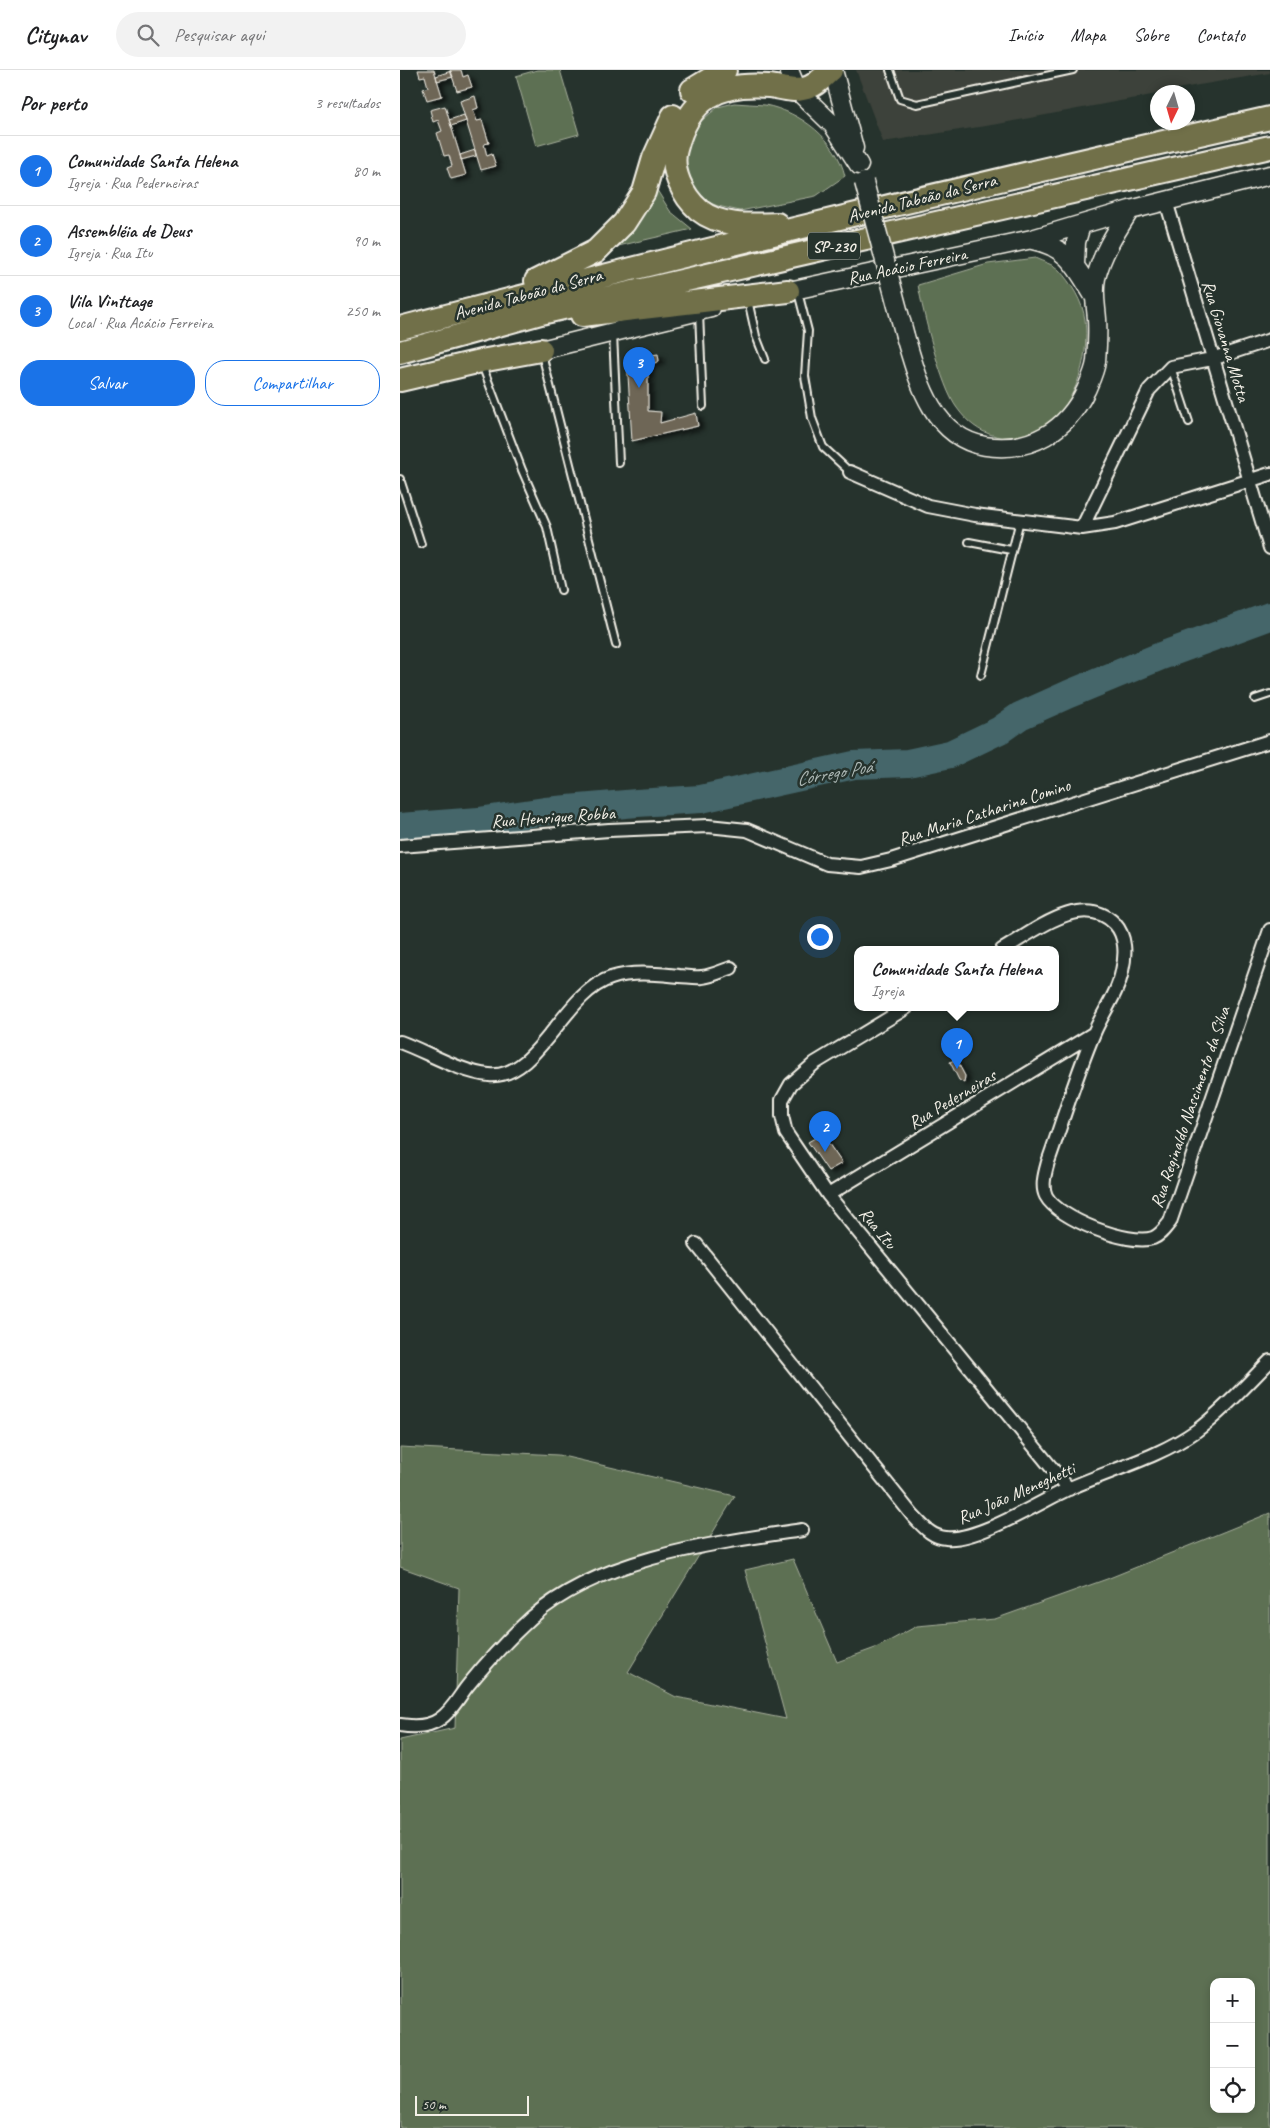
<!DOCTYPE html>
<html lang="pt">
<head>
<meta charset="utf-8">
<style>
	:root { --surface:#fff; --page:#f2f2f2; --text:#202124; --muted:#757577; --line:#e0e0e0; --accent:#1a73e8 }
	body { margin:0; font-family:Caveat,sans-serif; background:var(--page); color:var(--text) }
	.controls { position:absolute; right:15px; bottom:15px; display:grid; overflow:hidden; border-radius:10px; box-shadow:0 2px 8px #0003 }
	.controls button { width:45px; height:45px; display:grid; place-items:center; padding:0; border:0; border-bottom:1px solid var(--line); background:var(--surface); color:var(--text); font:25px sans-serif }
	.compass { position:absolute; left:750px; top:15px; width:45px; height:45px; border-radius:50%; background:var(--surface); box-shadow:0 2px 8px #0003; rotate:185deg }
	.scale { position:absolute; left:15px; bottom:12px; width:114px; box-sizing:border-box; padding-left:5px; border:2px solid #f4f1e8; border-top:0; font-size:14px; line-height:18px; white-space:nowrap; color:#f4f1e8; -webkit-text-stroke:4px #26332d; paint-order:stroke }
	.you { position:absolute; left:419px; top:866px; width:18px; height:18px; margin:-12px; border:4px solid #fff; border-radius:50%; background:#1a73e8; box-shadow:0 0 0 8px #1a73e833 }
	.badge { display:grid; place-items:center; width:32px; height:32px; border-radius:50%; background:var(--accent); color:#fff; font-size:16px; font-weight:700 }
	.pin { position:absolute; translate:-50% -41px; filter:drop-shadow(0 1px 2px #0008) }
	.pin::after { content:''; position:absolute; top:26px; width:18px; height:15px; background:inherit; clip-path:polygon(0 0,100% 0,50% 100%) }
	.popup { position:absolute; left:454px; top:876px; width:205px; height:65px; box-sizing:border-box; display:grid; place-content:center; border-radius:10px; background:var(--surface); filter:drop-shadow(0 1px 4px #0005); font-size:16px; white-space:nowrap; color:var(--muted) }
	.popup b { font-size:19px; color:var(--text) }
	.popup::after { content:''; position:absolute; left:50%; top:100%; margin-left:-10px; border:10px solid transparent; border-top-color:var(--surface) }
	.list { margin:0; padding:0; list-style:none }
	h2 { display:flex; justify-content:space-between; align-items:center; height:65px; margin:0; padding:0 20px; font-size:21px }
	h2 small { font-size:16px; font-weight:400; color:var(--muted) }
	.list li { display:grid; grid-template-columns:32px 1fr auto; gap:15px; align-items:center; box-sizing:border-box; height:70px; padding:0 20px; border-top:1px solid var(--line) }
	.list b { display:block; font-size:19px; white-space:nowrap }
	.list p { margin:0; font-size:16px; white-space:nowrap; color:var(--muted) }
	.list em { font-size:16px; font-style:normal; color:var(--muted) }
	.actions { display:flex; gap:10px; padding:15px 20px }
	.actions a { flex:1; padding:11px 0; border:1px solid var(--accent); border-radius:20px; text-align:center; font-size:18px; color:var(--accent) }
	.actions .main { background:var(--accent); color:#fff }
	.icon { flex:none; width:28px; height:28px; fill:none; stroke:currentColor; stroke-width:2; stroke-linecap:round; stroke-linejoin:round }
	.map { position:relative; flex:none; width:870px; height:2058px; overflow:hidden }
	header { display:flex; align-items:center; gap:30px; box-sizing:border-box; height:70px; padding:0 25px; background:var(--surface); border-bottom:1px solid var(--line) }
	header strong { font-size:24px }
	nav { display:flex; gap:28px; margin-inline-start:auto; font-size:18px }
	.search { width:350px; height:45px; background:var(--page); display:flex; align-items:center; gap:12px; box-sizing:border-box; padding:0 18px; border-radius:28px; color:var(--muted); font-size:19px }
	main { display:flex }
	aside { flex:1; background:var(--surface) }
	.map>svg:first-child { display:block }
	.built { fill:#3c423a }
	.green { fill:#5d7052; stroke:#a8b09d; fill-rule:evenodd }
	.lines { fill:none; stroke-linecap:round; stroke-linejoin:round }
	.river { stroke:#44666b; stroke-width:28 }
	.building { fill:#6e6657; stroke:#f4f1e8; filter:url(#shadow) }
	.service-casing { stroke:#f4f1e8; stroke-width:10 }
	.minor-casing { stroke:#f4f1e8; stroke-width:16 }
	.secondary-casing { stroke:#f4f1e8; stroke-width:21 }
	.motorway-casing { stroke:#f4f1e8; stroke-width:26 }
	.service { stroke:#26332d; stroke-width:6 }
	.minor { stroke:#26332d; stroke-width:12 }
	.secondary { stroke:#26332d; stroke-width:18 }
	.motorway { stroke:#71704a; stroke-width:22 }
	.secondary-bridge-casing { stroke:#f4f1e8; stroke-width:21; stroke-linecap:butt }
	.secondary-bridge { stroke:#26332d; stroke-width:18 }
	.labels { text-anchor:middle; stroke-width:5; stroke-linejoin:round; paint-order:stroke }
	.shield { fill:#26332d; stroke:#b6b8b0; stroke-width:1 }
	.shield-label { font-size:16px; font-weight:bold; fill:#f4f1e8 }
	.street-label { font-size:18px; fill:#f4f1e8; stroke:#26332d }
	.water-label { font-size:19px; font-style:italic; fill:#aeb9b6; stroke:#26332d }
</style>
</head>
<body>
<header>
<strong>Citynav</strong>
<div class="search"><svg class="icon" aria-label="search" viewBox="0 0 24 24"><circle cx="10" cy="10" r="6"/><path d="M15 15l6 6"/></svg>Pesquisar aqui</div>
<nav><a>Início</a><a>Mapa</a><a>Sobre</a><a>Contato</a></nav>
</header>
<main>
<aside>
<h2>Por perto<small>3 resultados</small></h2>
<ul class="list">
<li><span class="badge">1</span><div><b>Comunidade Santa Helena</b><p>Igreja · Rua Pederneiras</p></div><em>80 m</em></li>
<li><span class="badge">2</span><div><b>Assembléia de Deus</b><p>Igreja · Rua Itu</p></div><em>90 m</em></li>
<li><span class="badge">3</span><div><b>Vila Vinttage</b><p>Local · Rua Acácio Ferreira</p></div><em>250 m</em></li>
</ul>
<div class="actions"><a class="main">Salvar</a><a>Compartilhar</a></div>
</aside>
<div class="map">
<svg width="870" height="2058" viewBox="0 0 870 2058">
	<defs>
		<filter id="shadow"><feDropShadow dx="5" dy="3" stdDeviation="2.5" flood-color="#0009"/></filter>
	</defs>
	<rect width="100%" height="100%" fill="#26332d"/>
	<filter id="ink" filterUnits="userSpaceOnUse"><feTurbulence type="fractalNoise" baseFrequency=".02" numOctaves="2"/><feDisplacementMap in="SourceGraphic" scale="10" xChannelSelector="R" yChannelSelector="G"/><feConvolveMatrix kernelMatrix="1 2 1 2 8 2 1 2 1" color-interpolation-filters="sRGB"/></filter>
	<g filter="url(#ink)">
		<path class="built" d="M456,0h414v3l-112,19 -1,2 -159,30 -115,18z"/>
		<path class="green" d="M137,0h23l19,64 -43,12 -20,-70z
			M334,33c10,1 21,1 31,2 36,7 72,35 80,71l-29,20 -76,15 -22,-5 -10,-4 -17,-17 -8,-22 4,-30 31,-26z
			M255,117l15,24 22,18 -78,18z
			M635,188c8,4 18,6 24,12 12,13 24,32 26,50 6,47 -18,112 -70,119 -6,1 -13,-2 -19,-3 -17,-4 -29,-14 -39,-28 -16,-21 -34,-96 -39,-123l70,-21z
			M0,1377l158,8 177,41 -107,176 48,25 110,22 -41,-149 48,-11 44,103 41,-15 39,-21 78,-7 112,-40 163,-66v615h-870v-388l55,-12 4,-140 -59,-21zM814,1912h37v127h-37z"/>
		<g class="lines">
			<path class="river" d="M0,757l79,-6 66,-10 92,-8 64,-4 153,-34 54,-2 42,-9 50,-24 20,-14 49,-22 92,-38 109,-40"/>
		</g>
		<path class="building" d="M18,0h16l8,26 -15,4 -4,-11 5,-2 -3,-11 -5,1z
			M50,0h11l2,7 5,-2 4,12 -15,4z
			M51,1l2,6 -16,4 -1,-5z
			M75,26l3,12 -5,2 4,11 5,-1 7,23 -5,1 3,12 5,-2 4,12 -15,4 -21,-69z
			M45,36l21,69 -15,4 -4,-11 5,-2 -3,-11 -5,1 -7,-23 5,-2 -4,-11 -5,2 -3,-12z
			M64,45l2,6 -15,5 -2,-6z
			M75,80l1,6 -15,4 -1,-5z
			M258,284l1,7 -11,5v45l13,1 -1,11 36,-10 2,13 -66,15 -5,-82z
			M556,989l9,17 -1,7 -5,-3 -9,-18z
			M422,1064l20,29 -14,8 -20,-29z"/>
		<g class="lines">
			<g class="service-casing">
				<path id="service" d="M490,0l10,29 17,5 156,-34
					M398,222l10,39 -3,45 7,42 11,29 27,25
					M348,230l8,36 9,23
					M299,243l4,93
					M213,264l6,129
					M142,284l74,291
					M82,295l40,105 25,57 14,63
					M771,297l18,55
					M0,409l21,65
					M569,472l42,8
					M581,605l39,-155
					M855,629l15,-5"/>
			</g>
			<g class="minor-casing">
				<path id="minor" d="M766,131l104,347
					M450,402l78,34 47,9 107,13 33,-5 155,-49
					M682,458l67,-138 22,-23 41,-8 58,-19
					M0,776l209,-16 99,-4 39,4 80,34 34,3 30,-7 379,-119
					M602,880c30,-17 81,-60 113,-26 11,12 11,31 7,47 -4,22 -19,41 -28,62 -18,42 -31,87 -46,129 -3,11 -7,24 -2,34 12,23 83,50 107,42 8,-3 12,-10 17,-16l100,-292
					M506,938l-91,55 -24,21 -9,16v16l4,17 42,62 241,294
					M0,972c27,10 62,31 89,33 49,5 75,-83 122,-97 22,-7 46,-4 68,-2 7,0 16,2 23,1 10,-1 20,-6 29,-9
					M428,1125l266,-162
					M296,1174l217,272c10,10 18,21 33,22 30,4 94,-36 122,-49 42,-19 90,-31 128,-58 27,-20 50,-46 74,-70
					M0,1655c13,2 29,2 40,-6 13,-9 19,-23 29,-35 19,-23 40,-46 62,-66 69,-61 184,-75 271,-88"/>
			</g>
			<g class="secondary-casing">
				<path id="secondary" d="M389,0l8,20 36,35 26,40
					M433,0l21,78
					M632,170c36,7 44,27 62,56
					M675,195l1,-23 5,-17
					M375,224l257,-55 98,-29 140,-35
					M505,266c13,44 27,101 80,110 46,7 82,-16 101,-56 4,-9 9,-19 10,-29 1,-13 2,-28 1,-42 -1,-14 -4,-26 -1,-41 6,-25 20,-46 34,-68
					M141,280l170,-42"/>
			</g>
			<g class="motorway-casing">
				<path id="motorway" d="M292,20l33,-20
					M377,154c-26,1 -57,3 -78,-14 -16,-14 -29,-40 -23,-61 13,-51 43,-67 93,-63 11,1 23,6 34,3 12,-2 19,-11 28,-19
					M136,211l60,-30 28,-28 20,-31 10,-34 19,-42
					M182,245l206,-24
					M0,258c289,-75 579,-145 870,-210
					M0,282l141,-39 729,-166
					M0,310l81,-19 60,-11"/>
			</g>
			<use href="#service" class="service"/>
			<use href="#minor" class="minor"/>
			<use href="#secondary" class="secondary"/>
			<use href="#motorway" class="motorway"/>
			<g class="secondary-bridge-casing">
				<path id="secondary-bridge" d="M464,112l41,154"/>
			</g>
			<use href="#secondary-bridge" class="secondary-bridge"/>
		</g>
	</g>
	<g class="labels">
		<rect class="shield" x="408" y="162.5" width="52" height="27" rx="4"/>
		<g class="shield-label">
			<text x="434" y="182">SP-230</text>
		</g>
		<g class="street-label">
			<text transform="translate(522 128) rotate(-14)" y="6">Avenida Taboão da Serra</text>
			<text transform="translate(507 196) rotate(-12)" y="6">Rua Acácio Ferreira</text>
			<text transform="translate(128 224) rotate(-15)" y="6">Avenida Taboão da Serra</text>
			<text transform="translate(826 271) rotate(73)" y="6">Rua Giovanna Motta</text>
			<text transform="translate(584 742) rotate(-18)" y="6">Rua Maria Catharina Comino</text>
			<text transform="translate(153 747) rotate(-4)" y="6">Rua Henrique Robba</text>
			<text transform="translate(552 1029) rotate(-31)" y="6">Rua Pederneiras</text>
			<text transform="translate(790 1037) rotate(-71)" y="6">Rua Reginaldo Nascimento da Silva</text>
			<text transform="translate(478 1158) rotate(51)" y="6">Rua Itu</text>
			<text transform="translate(616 1423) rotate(-24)" y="6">Rua João Meneghetti</text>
		</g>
		<g class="water-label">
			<text transform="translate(434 702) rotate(-10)" y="7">Córrego Poá</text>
		</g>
	</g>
</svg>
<div class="controls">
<button>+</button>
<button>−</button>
<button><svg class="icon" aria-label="locate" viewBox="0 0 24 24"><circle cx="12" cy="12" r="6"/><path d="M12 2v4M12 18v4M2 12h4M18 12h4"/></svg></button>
</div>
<svg class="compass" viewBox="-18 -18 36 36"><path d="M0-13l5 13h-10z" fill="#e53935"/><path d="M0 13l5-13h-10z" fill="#757577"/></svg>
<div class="scale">50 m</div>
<div class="you"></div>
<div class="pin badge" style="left:557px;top:999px">1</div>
<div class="popup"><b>Comunidade Santa Helena</b>Igreja</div>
<div class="pin badge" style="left:425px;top:1082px">2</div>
<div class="pin badge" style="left:239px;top:318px">3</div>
</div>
</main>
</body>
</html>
